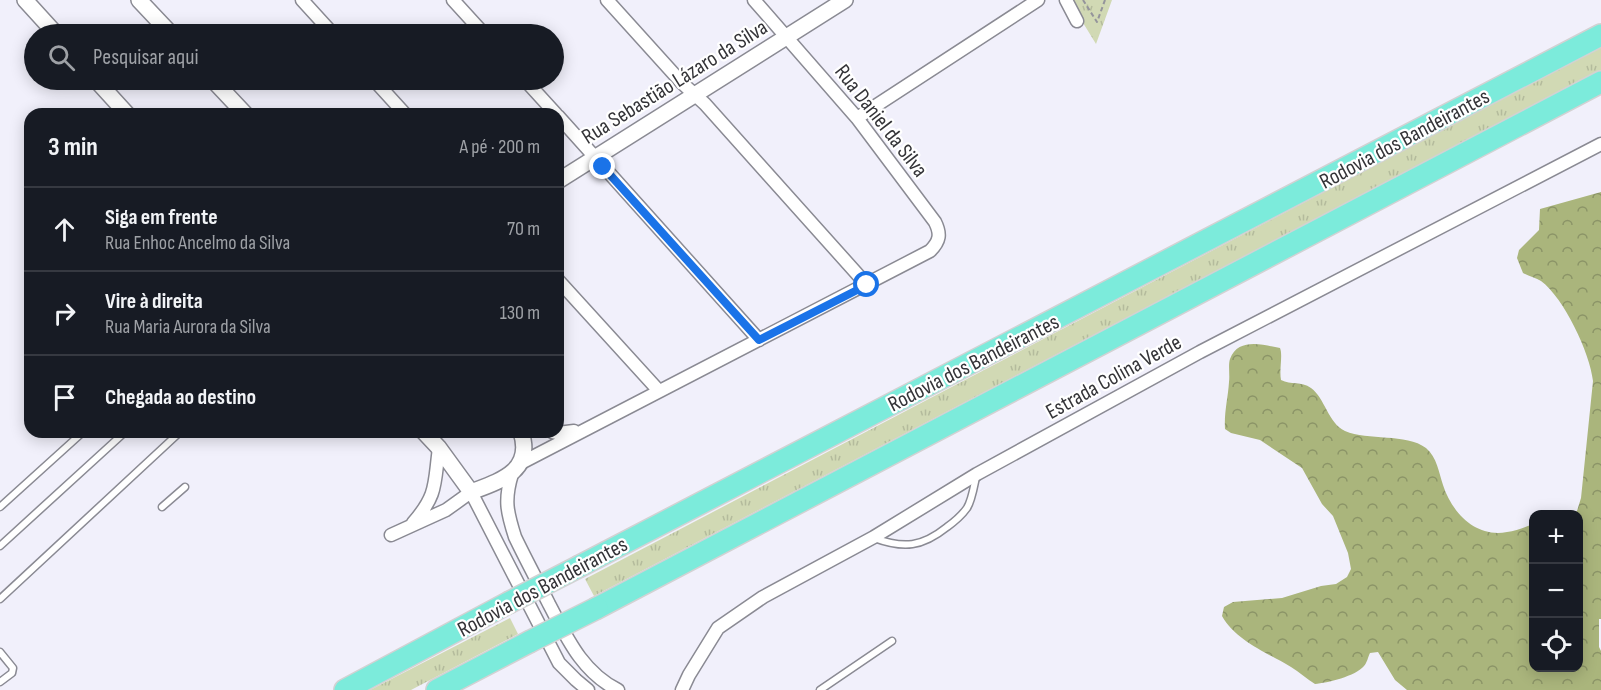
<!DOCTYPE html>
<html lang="pt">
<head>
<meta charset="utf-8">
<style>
	:root { --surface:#171b24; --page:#242831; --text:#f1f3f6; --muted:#9ea1a6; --line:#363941 }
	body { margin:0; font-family:"Sofia Sans Condensed",sans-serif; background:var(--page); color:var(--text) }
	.controls { position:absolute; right:18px; bottom:18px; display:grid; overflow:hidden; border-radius:12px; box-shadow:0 3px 15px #0003 }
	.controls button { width:54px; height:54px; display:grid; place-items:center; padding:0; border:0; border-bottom:2px solid var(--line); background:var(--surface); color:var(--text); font:30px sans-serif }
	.stop { position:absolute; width:18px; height:18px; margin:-14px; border:4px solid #1a73e8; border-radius:50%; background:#fff }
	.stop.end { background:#1a73e8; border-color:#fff; box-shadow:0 2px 6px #0008 }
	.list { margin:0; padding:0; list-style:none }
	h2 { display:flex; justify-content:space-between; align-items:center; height:78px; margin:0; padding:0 24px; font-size:26px }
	h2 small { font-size:20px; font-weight:400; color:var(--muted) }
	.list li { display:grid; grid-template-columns:39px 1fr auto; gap:18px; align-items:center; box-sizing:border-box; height:84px; padding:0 24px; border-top:2px solid var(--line) }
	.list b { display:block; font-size:22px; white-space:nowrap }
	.list p { margin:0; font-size:20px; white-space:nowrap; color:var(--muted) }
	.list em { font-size:20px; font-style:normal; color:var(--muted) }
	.icon { flex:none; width:33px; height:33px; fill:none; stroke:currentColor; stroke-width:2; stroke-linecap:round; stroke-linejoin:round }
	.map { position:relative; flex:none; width:1601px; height:690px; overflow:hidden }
	.search { position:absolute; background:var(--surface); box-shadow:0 3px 15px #0003; left:24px; top:24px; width:540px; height:66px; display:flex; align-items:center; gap:15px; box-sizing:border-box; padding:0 21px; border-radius:33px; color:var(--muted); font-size:22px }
	.panel { position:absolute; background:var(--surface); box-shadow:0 3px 15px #0003; left:24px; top:108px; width:540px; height:330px; border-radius:18px }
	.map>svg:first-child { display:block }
	.grass { fill:url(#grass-tufts) }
	.forest { fill:url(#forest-crowns) }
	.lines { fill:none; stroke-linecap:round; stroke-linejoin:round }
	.service-casing { stroke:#8a8a93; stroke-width:9 }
	.minor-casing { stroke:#8a8a93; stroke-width:15 }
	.tertiary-casing { stroke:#8a8a93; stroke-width:18 }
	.motorway-casing { stroke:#d2d2d3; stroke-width:24 }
	.path { stroke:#94949b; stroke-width:2; stroke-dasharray:4.5 3; stroke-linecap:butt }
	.service { stroke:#fff; stroke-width:6 }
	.minor { stroke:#fff; stroke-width:12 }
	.tertiary { stroke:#fff; stroke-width:15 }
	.motorway { stroke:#7cebdb; stroke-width:21 }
	.motorway-bridge-casing { stroke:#d2d2d3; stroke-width:24; stroke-linecap:butt }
	.motorway-bridge { stroke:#7cebdb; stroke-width:21 }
	.route { stroke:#1a73e8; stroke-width:8 }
	.labels { text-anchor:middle; stroke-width:4.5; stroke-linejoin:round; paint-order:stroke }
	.street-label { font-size:22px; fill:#343438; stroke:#fff }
</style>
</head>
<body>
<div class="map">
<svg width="1601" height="690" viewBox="0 0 1601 690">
	<defs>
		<pattern id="grass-tufts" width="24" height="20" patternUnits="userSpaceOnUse" patternTransform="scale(1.5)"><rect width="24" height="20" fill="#d1d9b4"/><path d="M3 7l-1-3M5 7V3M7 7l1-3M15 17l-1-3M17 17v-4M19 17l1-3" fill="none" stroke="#b4bb9c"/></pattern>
		<pattern id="forest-crowns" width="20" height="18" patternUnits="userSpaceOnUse" patternTransform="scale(1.5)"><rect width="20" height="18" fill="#aab57c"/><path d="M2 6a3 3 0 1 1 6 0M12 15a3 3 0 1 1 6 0" fill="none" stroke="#8b9467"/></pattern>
	</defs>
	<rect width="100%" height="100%" fill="#f1f0fb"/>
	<path class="grass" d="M1069,0h43l-16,44z
		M1601,47v23l-1007,526 -9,-17z
		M510,618l8,16 -107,56h-41z"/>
	<path class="forest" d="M1601,192v427h-2v28l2,4v39h-194l-12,-10 -17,-28 -8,1c-2,4 -3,10 -6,13 -8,10 -37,17 -49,18 -8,-5 -16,-12 -24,-17 -23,-14 -55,-26 -69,-51l2,-9 9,-5 49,-4 39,-12 15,-2 11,-7 4,-8 -3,-16 -15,-37 -11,-12 -20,-36 -42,-28 -29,-7 -6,-4c-1,-17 3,-31 4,-47 1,-7 -1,-17 1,-23 8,-22 34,-14 50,-11 3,7 -1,22 1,32 10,5 20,1 30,8 14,10 17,35 34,43 23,10 61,2 81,17 11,9 13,25 17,37 9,28 33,53 64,47 9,-1 18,-5 26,-8l1,144h44v-154h-7l6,-3 4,-13 12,-117c-3,-28 -29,-83 -52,-100 -5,-3 -12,-5 -18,-8l-6,-15 2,-8 20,-20 1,-21z"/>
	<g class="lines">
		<g class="service-casing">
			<path id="service" d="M0,507l83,-75
				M162,507l23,-20
				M874,538c30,11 48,9 73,-11 7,-5 15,-12 20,-19 5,-8 7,-22 9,-31
				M0,546l125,-114
				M0,599l180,-167
				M0,652l13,16 -1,5 -12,9
				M820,690l72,-49"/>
		</g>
		<g class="minor-casing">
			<path id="minor" d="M302,0l31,34
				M453,0l31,34
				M607,0l75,83 23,21 162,181
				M1066,0l11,21
				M374,80l31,34
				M525,80l31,34
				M558,116l201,224
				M857,118l181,-118
				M558,280l101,111
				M552,432l6,1 16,-2
				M521,463l409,-212c10,-10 11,-17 5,-29l-78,-104 -103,-118
				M512,474c-8,26 -5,38 3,63 11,23 23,45 34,67 18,34 33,68 69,86
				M413,523c25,-29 21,-39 26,-75
				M391,535l55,-25 25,-18 88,171 17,17 12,10
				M682,690l7,-15 29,-47 45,-31 111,-60 103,-63 223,-122 401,-208"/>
		</g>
		<g class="tertiary-casing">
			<path id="tertiary" d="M25,0l31,34
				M139,0l32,34
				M96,80l31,34
				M213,80l32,34
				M558,181l287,-181
				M424,432l15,16 32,44c29,-11 63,-21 50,-60"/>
		</g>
		<g class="motorway-casing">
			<path id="motorway" d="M580,566l1021,-531
				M597,608l1004,-526
				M345,690l163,-87
				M437,690l92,-48"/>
		</g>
		<path class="path" d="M1083,0l14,22 8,-22"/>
		<use href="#service" class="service"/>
		<use href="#minor" class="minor"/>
		<use href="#tertiary" class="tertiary"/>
		<use href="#motorway" class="motorway"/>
		<g class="motorway-bridge-casing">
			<path id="motorway-bridge" d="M508,603l72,-37
				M529,642l68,-34"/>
		</g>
		<use href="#motorway-bridge" class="motorway-bridge"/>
	</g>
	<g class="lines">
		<path class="route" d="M603,167l156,173 108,-55"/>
	</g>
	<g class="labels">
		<g class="street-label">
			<text transform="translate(674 81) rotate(-32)" y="8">Rua Sebastião Lázaro da Silva</text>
			<text transform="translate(882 120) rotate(52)" y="8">Rua Daniel da Silva</text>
			<text transform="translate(1404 138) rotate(-28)" y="8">Rodovia dos Bandeirantes</text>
			<text transform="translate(973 362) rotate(-27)" y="8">Rodovia dos Bandeirantes</text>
			<text transform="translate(1113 376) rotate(-29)" y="8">Estrada Colina Verde</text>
			<text transform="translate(542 586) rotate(-28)" y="8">Rodovia dos Bandeirantes</text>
		</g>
	</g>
</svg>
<div class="controls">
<button>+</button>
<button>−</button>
<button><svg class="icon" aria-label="locate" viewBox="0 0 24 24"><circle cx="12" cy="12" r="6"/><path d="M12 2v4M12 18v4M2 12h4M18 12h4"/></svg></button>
</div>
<div class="stop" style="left:867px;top:285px"></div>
<div class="stop end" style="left:603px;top:167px"></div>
<div class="search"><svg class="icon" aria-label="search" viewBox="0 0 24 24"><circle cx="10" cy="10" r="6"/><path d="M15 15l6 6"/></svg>Pesquisar aqui</div>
<section class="panel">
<h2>3 min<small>A pé · 200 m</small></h2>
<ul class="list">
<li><svg class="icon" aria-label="ahead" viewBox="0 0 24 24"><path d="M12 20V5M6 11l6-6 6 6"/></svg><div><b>Siga em frente</b><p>Rua Enhoc Ancelmo da Silva</p></div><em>70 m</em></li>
<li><svg class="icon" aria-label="right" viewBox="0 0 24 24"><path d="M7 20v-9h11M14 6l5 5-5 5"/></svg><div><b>Vire à direita</b><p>Rua Maria Aurora da Silva</p></div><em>130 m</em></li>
<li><svg class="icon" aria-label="arrive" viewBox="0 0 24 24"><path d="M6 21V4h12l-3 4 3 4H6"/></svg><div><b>Chegada ao destino</b></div></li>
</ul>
</section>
</div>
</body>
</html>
